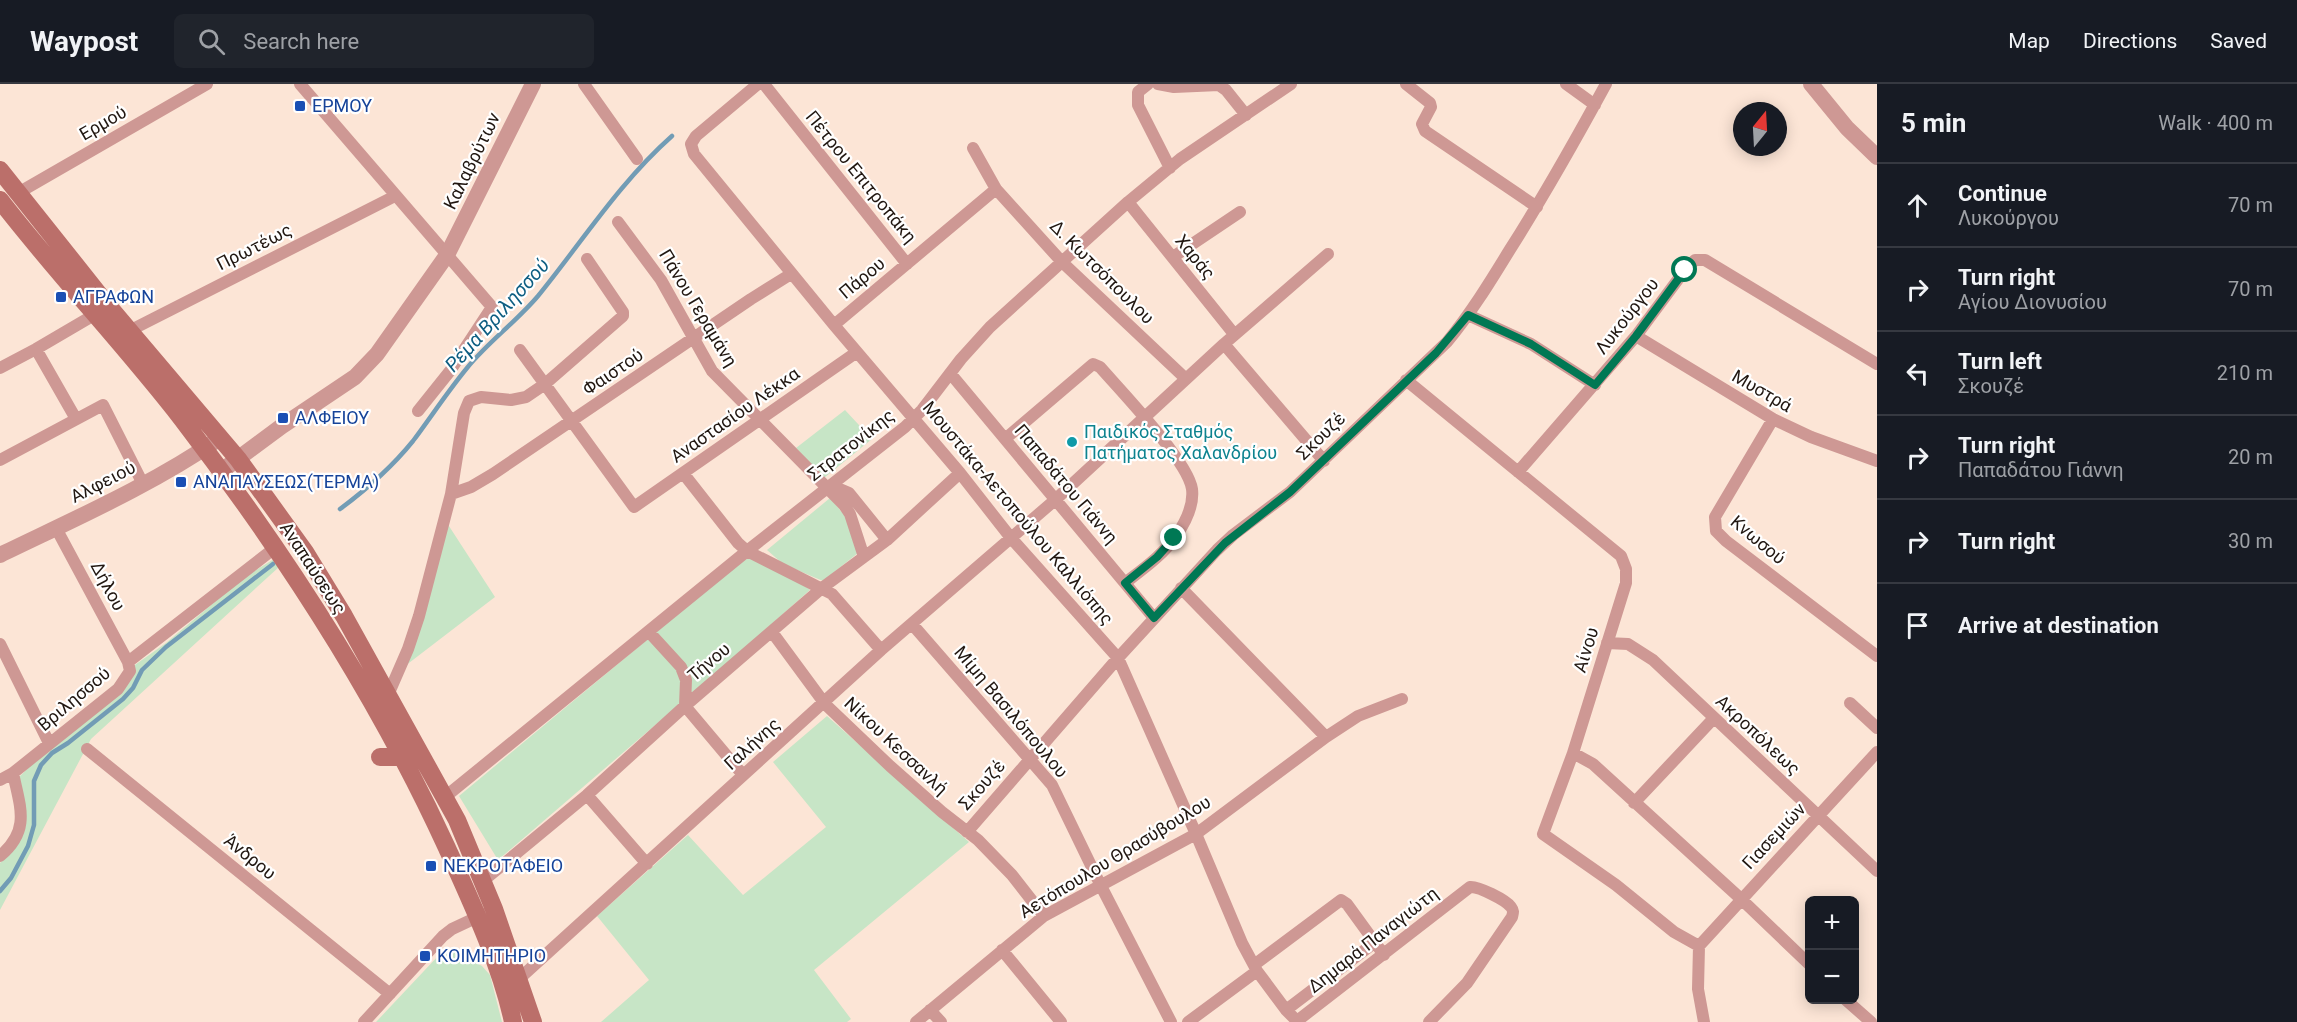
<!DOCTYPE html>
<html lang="en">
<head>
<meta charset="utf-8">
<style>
	:root { --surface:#171b24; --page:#20242c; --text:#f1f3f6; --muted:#9ea1a6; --line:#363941 }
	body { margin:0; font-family:Roboto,sans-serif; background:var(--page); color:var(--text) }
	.controls { position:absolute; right:18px; bottom:18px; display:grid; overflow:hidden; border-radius:9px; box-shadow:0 3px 15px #0003 }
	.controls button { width:54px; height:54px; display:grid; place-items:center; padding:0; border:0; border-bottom:2px solid var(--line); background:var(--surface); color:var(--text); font:30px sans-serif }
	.compass { position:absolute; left:1733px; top:18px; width:54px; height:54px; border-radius:50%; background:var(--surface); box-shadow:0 3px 15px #0003; rotate:18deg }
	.stop { position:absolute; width:18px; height:18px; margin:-14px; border:4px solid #007854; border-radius:50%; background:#fff }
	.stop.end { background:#007854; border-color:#fff; box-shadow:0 2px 6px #0008 }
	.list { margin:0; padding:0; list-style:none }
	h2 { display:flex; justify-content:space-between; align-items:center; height:78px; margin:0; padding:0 24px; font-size:26px }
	h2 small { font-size:20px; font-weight:400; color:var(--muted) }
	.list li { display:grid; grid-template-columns:39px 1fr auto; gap:18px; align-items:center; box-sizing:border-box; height:84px; padding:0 24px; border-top:2px solid var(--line) }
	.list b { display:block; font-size:22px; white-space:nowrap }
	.list p { margin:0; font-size:20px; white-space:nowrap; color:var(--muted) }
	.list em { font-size:20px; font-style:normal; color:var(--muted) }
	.icon { flex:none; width:33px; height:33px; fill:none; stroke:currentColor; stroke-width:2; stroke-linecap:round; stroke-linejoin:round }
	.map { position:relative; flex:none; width:1877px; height:938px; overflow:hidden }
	header { display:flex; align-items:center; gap:36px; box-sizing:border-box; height:84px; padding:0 30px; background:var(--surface); border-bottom:2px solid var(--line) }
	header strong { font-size:28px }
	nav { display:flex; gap:33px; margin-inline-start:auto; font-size:21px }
	.search { width:420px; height:54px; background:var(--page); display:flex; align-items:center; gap:15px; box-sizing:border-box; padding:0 21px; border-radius:9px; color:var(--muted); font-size:22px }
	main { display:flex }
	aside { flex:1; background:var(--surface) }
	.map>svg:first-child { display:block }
	.green { fill:#c7e5c6 }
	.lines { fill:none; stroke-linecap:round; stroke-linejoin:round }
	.stream { stroke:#729cb5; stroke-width:4.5 }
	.minor { stroke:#ce9894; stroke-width:12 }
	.tertiary { stroke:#ce9894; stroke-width:16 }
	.secondary { stroke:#bb6f6a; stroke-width:18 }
	.route { stroke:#007854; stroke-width:8 }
	.transit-dot { fill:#1a4fb4; stroke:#fff; stroke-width:2 }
	.culture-dot { fill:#0f9aa8; stroke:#fff; stroke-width:2 }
	.labels { text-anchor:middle; stroke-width:4.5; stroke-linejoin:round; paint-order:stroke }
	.transit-label { font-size:18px; fill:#164399; stroke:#fff; text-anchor:start }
	.street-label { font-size:18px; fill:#211711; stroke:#fff }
	.culture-label { font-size:18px; fill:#0d838f; stroke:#fff; text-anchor:start }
	.water-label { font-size:20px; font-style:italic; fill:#0e5e82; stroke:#fff }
</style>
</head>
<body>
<header>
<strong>Waypost</strong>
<div class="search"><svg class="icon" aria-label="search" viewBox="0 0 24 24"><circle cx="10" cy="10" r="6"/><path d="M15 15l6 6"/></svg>Search here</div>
<nav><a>Map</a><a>Directions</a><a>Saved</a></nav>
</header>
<main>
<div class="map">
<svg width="1877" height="938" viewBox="0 0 1877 938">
	<rect width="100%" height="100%" fill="#fce5d6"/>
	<path class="green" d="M845,326l27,29 -48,39 -28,-30z
		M830,414l16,19 12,36 -35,28 -40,-17 -16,-14z
		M447,439l48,74 -90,69z
		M751,474l54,28 5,4 -79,70 -233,200 -39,-64 284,-236z
		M274,475l5,8 -188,172 -91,171v-47l16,-18 2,-67 114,-111 34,-24 77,-65z
		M827,632l142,126 -155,128 37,49 -4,3h-246l48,-42 -52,-64 91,-81 55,60 83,-68 -53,-65z
		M451,864l31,18 8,9 12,47h-126l63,-67z"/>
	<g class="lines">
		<path class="stream" d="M340,425c27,-20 52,-42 73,-68 18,-24 35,-50 54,-73 21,-26 49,-46 71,-72 44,-54 81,-113 134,-160
			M0,807l11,-13 17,-32 6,-21v-44l7,-16 11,-12 16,-10 55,-44 10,-11 9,-18 24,-23 107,-83"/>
		<path class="minor" d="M300,0l192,223 -42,64 -32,40
			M584,0l53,75
			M758,0l-62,52 -5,8 3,10 140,171 126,148 51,65 107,120 78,176 46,109 15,28 29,39 12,12
			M764,0l143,180
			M1148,0l-10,8v13l32,63
			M1158,0l16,3 45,-2 7,5 20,25
			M1406,0l24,19 1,4 -9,17 3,7 112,76
			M1566,0l29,21
			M973,64l23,41 66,73 123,116
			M18,109l189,-109
			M1128,118l106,132
			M618,138l43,58 51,91 132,134 6,9 14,43
			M1173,173l67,-45
			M1468,231l63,29 64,41
			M834,241l162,-136
			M129,247l266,-135
			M1636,252l137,83 38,18 66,24
			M36,265l40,70
			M520,266l114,157 223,-155
			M0,284l36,-19 58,-34
			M950,289l204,245
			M1406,296l215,176 5,13v14l-53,170 -30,81 73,51 58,47 25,14
			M1773,335l-58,98 1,14 10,10 151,115
			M1005,355l88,-75 7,3c21,24 88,94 92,122 2,16 -7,34 -16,47 -13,19 -33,33 -51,47
			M0,376l103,-55 40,79
			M1324,377l-100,-117 104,-90
			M1518,388l118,-136 49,-66 10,-10h10l172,104
			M683,389l55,70 9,8 85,43 49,56
			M827,403l15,3 7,3 38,47
			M451,410l20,-7 22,-13 258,-175 40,-25
			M1181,504l145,149
			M912,540l140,161 48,99 71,138
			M649,548l32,35 5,13 -1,26 58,69
			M772,548l53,72 65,62 52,46 36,28 34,35 32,41
			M1607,559l21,1 25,16 224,211
			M0,560l49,99
			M128,578l148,-115
			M388,611l20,-46 11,-33 32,-122 13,-81 5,-12 12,-4 30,3 15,-3 19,-13 78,-68v-4l-36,-53
			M1850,619l27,25
			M87,665l303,245
			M1573,669l20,11 147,134 70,67
			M0,696l13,-7 105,-84 12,-18 -2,-9 -72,-134
			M587,711l60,69
			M445,713l302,-246 158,-124 17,-17 39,-51 29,-32 138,-125 52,-43 111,-75
			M1634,719l80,-85
			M967,748l151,-174 99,-108 16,-15 57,-43 157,-150c24,-29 43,-60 62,-91 35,-55 66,-110 97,-167
			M0,772c31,-26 20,-49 13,-83
			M483,797l104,-86 98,-89 137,-118 65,-48 73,-67
			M1699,862l178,-194
			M1699,862l-1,43 6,33
			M1002,866l59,72
			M1254,881l87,-65 6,4 37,51
			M520,894l361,-328 174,-150 169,-156
			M1846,916l25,22
			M930,926l11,12
			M1286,926l88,-67
			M1297,937l173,-134c8,-1 36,13 41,20 3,4 2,6 1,10l-45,66 -38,39
			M364,938l79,-86 9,-7 32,-15
			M916,938l128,-106 152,-82 130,-97 32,-21 44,-17
			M1188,938l69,-51"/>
		<path class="tertiary" d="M1811,0l36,44 30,29
			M220,388l62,-46 73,-49 22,-23 70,-99 86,-171
			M0,471c74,-36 152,-70 220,-117"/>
		<path class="secondary" d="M0,86l105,132 133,157 67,93 39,64 113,204 37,89 39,113
			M0,116c58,75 124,144 182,219 102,133 195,276 265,429 24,53 54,117 66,174
			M380,673h23"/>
	</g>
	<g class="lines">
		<path class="route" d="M1174,454l-17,19 -32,26 29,35 71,-75 65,-51 146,-139 32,-38 63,29 64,41 41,-49 49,-66"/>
	</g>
	<g class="transit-dot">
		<rect x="294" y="16" width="12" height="12" rx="3"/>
		<rect x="55" y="207" width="12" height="12" rx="3"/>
		<rect x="277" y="328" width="12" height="12" rx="3"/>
		<rect x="175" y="392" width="12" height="12" rx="3"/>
		<rect x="425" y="776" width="12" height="12" rx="3"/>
		<rect x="419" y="866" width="12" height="12" rx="3"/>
	</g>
	<circle class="culture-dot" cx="1072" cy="358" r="6"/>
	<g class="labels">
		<g class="transit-label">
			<text x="312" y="28">ΕΡΜΟΥ</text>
			<text x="73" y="219">ΑΓΡΑΦΩΝ</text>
			<text x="295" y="340">ΑΛΦΕΙΟΥ</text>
			<text x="193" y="404">ΑΝΑΠΑΥΣΕΩΣ(ΤΕΡΜΑ)</text>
			<text x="443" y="788">ΝΕΚΡΟΤΑΦΕΙΟ</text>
			<text x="437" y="878">ΚΟΙΜΗΤΗΡΙΟ</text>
		</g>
		<g class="street-label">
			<text transform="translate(103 39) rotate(-30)" y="6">Ερμού</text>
			<text transform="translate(472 77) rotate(-64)" y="6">Καλαβρύτων</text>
			<text transform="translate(861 93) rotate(51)" y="6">Πέτρου Επιτροπάκη</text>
			<text transform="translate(254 163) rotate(-27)" y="6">Πρωτέως</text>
			<text transform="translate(1195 173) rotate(51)" y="6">Χαράς</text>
			<text transform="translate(1102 188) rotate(45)" y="6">Δ. Κωτσόπουλου</text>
			<text transform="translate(862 194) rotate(-40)" y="6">Πάρου</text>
			<text transform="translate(698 224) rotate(59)" y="6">Πάνου Γεραμάνη</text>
			<text transform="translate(1627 232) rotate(-52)" y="6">Λυκούργου</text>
			<text transform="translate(613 288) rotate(-34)" y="6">Φαιστού</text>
			<text transform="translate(1762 307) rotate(30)" y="6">Μυστρά</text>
			<text transform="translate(735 331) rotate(-35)" y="6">Αναστασίου Λέκκα</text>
			<text transform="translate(1321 352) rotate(-44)" y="6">Σκουζέ</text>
			<text transform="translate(851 361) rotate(-38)" y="6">Στρατονίκης</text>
			<text transform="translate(103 398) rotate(-27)" y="6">Αλφειού</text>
			<text transform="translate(1066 400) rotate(50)" y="6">Παπαδάτου Γιάννη</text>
			<text transform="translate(1018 429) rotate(50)" y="6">Μουστάκα-Αετοπούλου Καλλιόπης</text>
			<text transform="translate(1758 456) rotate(40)" y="6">Κνωσού</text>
			<text transform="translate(313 484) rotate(57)" y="6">Αναπαύσεως</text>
			<text transform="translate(108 502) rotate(62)" y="6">Δήλου</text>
			<text transform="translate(1586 566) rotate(-73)" y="6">Αίνου</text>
			<text transform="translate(709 578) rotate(-40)" y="6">Τήνου</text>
			<text transform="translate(74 615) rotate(-40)" y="6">Βριλησσού</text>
			<text transform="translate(1011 628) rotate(50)" y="6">Μίμη Βασιλόπουλου</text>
			<text transform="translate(1758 651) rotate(43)" y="6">Ακροπόλεως</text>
			<text transform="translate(752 660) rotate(-42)" y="6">Γαλήνης</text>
			<text transform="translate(896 662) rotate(43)" y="6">Νίκου Κεσσανλή</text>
			<text transform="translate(982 701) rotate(-49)" y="6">Σκουζέ</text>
			<text transform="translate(1774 752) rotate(-47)" y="6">Γιασεμιών</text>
			<text transform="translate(250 773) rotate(39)" y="6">Άνδρου</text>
			<text transform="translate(1115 773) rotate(-31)" y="6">Αετόπουλου Θρασύβουλου</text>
			<text transform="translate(1373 856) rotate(-38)" y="6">Δημαρά Παναγιώτη</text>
		</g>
		<g class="culture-label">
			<text x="1084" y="354">Παιδικός Σταθμός<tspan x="1084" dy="21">Πατήματος Χαλανδρίου</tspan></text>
		</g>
		<g class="water-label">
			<text transform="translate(497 231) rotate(-48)" y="7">Ρέμα Βριλησσού</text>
		</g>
	</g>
</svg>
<div class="controls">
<button>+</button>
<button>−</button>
</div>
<svg class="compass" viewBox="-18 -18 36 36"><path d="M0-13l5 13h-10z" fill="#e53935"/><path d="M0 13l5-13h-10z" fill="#9ea1a6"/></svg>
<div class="stop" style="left:1685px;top:186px"></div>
<div class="stop end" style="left:1174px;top:454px"></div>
</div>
<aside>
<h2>5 min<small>Walk · 400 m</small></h2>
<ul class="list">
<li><svg class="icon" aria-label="ahead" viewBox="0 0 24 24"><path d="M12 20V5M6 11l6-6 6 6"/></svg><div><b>Continue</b><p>Λυκούργου</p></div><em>70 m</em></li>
<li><svg class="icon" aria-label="right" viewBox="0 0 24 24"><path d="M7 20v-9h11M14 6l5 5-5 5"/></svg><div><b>Turn right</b><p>Αγίου Διονυσίου</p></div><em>70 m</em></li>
<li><svg class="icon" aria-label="left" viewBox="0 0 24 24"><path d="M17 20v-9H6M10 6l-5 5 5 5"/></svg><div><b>Turn left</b><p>Σκουζέ</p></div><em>210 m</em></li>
<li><svg class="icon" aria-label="right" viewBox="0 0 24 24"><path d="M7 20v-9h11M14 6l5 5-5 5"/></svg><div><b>Turn right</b><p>Παπαδάτου Γιάννη</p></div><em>20 m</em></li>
<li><svg class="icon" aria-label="right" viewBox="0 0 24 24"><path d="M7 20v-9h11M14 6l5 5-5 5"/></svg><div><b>Turn right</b></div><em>30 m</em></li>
<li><svg class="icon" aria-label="arrive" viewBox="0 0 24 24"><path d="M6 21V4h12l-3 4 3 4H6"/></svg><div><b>Arrive at destination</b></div></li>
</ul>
</aside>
</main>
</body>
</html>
